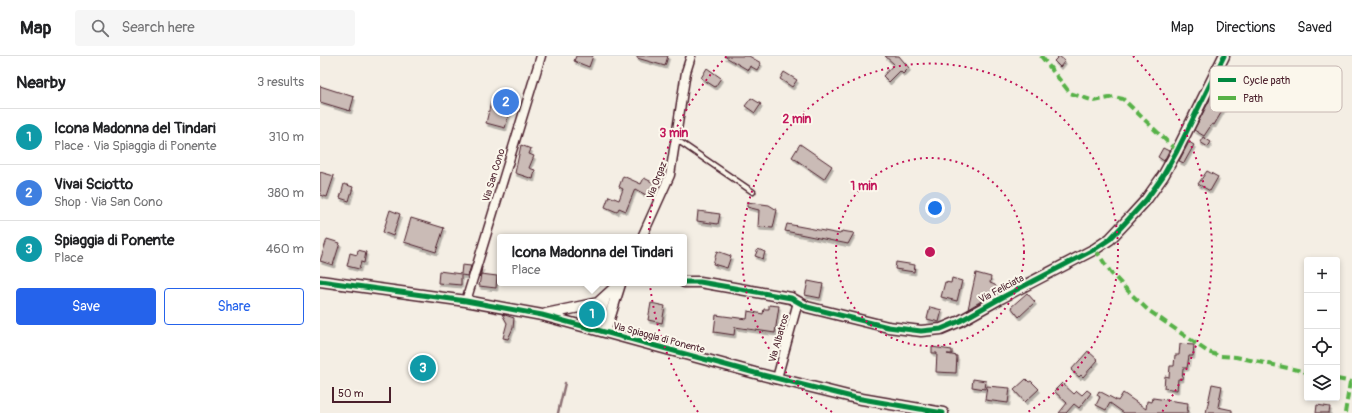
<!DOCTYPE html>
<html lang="en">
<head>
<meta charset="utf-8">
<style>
	:root { --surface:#fff; --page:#f6f6f6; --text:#202124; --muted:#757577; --line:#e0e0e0; --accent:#2563eb }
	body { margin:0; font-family:Pangolin,sans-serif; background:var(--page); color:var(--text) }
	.controls { position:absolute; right:12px; bottom:12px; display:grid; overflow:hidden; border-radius:4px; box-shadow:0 2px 6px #0003 }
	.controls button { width:36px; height:36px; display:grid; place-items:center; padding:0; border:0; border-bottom:1px solid var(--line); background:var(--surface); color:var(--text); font:20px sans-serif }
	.scale { position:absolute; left:12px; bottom:10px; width:59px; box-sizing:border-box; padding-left:4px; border:2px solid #4a1f2b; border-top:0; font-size:11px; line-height:14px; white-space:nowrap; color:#4a1f2b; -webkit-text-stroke:3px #fbf7ec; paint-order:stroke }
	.you { position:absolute; left:615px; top:152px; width:14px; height:14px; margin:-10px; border:3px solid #fff; border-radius:50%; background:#1a73e8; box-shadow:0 0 0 6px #1a73e833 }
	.badge { display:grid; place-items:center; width:26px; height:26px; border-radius:50%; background:var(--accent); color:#fff; font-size:13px; font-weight:700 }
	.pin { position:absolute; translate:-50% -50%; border:2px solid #fff; box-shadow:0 1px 4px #0006 }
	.popup { position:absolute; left:177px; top:178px; width:190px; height:52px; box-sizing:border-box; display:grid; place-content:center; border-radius:4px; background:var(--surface); filter:drop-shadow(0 1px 3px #0005); font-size:13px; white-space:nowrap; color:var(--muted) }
	.popup b { font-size:15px; color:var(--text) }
	.popup::after { content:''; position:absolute; left:50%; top:100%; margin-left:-8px; border:8px solid transparent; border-top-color:var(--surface) }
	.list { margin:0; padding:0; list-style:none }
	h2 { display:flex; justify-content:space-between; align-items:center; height:52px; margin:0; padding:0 16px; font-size:17px }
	h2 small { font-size:13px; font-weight:400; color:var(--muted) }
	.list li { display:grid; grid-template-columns:26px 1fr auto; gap:12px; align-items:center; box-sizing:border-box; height:56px; padding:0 16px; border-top:1px solid var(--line) }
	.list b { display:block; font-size:15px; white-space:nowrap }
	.list p { margin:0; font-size:13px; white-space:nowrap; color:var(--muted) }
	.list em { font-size:13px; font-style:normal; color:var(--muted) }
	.actions { display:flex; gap:8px; padding:12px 16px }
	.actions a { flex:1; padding:9px 0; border:1px solid var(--accent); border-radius:4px; text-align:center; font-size:14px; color:var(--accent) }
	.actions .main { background:var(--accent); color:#fff }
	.icon { flex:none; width:22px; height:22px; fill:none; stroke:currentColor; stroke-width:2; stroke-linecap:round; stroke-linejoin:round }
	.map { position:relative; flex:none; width:1032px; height:357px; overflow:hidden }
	header { display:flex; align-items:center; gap:24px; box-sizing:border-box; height:56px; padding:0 20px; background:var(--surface); border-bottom:1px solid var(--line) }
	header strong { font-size:19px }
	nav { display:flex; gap:22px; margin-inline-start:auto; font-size:14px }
	.search { width:280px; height:36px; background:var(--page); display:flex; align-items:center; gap:10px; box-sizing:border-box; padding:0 14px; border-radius:4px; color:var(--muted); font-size:15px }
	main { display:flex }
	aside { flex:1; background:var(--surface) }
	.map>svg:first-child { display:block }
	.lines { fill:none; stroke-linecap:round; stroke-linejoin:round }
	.stream { stroke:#8d7174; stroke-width:2.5 }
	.building { fill:#cabbb6; stroke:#4a1f2b; filter:url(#shadow) }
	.service-casing { stroke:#4a1f2b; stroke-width:7 }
	.minor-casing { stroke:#4a1f2b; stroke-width:11 }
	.tertiary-casing { stroke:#4a1f2b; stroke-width:13 }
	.service { stroke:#fbf7ec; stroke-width:4 }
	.minor { stroke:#fbf7ec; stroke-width:8 }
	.tertiary { stroke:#fbf7ec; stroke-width:10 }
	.quiet { stroke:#57b146; stroke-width:4; stroke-dasharray:8 4; stroke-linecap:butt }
	.cycleway-casing { stroke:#fbf7ec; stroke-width:8 }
	.cycleway { stroke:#00873e; stroke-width:5 }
	.ring { fill:none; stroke:#c2185b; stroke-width:2; stroke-dasharray:2 4 }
	.labels { text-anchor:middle; stroke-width:4; stroke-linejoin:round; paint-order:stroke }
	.street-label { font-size:10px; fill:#4a1f2b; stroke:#fbf7ec }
	.key { fill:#fbf7ec; stroke:#c6b6b2; stroke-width:1 }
	.key-label { font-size:11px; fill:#4a1f2b }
	.centre { fill:#c2185b; stroke:#fbf7ec; stroke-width:2 }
	.ring-label { font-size:12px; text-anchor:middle; font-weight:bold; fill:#c2185b; stroke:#fbf7ec; stroke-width:4; stroke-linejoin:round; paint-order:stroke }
</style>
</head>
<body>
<header>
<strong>Map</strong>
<div class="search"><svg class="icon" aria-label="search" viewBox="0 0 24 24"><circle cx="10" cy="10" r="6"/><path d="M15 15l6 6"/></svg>Search here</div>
<nav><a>Map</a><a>Directions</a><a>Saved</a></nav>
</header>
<main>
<aside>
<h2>Nearby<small>3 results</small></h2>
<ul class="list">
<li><span class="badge" style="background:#0f9aa8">1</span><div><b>Icona Madonna del Tindari</b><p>Place · Via Spiaggia di Ponente</p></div><em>310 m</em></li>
<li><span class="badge" style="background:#3f7fe0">2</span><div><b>Vivai Sciotto</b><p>Shop · Via San Cono</p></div><em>380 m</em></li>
<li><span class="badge" style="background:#0f9aa8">3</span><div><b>Spiaggia di Ponente</b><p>Place</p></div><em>460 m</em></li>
</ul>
<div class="actions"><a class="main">Save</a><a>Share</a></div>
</aside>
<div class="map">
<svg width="1032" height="357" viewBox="0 0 1032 357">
	<defs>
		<filter id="shadow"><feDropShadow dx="1.5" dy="3" stdDeviation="0" flood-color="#0004"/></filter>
	</defs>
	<rect width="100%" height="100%" fill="#f4eee4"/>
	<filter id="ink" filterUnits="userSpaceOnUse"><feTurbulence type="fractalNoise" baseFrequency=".025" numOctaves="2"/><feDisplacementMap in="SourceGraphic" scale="8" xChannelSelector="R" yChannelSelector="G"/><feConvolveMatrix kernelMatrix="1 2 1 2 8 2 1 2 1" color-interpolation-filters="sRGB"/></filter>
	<g filter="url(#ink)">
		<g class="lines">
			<path class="stream" d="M238,357l7,-30"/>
		</g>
		<path class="building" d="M256,0h17l-4,11 -15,-6z
			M317,0h31l-3,10 -28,-8z
			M404,0h25l12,7 -4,7 -7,-4 -2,4z
			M565,0h14l10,12 -6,6 -3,-3 -11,11 -6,-6 11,-12z
			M739,0l6,5 -5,6 -6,-6z
			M387,12l14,10 -6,9 -14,-9z
			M464,16l13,8 -5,7 -12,-8z
			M0,30l34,11 -4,14 -30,-9z
			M895,34l6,3 -4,8 8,5 -11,19 -2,-1 -8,12 -10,-6z
			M431,42l10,6 -6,9 -10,-7z
			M171,46l20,5 -6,21 -19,-5z
			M883,81l8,5 -3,5 -8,-5z
			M869,86l5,3 -10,18 -5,-2z
			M480,88l32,22 -8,13 -32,-22z
			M201,89l10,4 -2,5 5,2 -5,12 6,2 -2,9 -18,-6z
			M843,92l6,3 -5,10 -6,-4z
			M887,115l11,6 -8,14 -12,-7z
			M0,116l14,4 -7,21 -7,-2z
			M303,120l18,8 3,-6 10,5 -6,13 -13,-7 -9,22 -7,-3 -2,4 -12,-5 4,-11 10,4 4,-11 -4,-2z
			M24,128l9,3 -4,14 -9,-3z
			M427,146l22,3 8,5 -4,18 -15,-1 1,-17 -12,-3z
			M70,154l10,4 -7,22 -10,-4z
			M378,155l22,3 -2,10 -21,-3z
			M91,162l33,10 -8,24 -32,-10z
			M467,168l53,10 2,-3 12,2 -6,11 -63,-13z
			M7,183l13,4 -7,22 -13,-4z
			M438,193l7,3 -2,7 -8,-3z
			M38,194l8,2 -2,11 -3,-1 -2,7 -12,-3 3,-13 7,2z
			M397,195l14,5 -4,12 -14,-4z
			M576,206l19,3 -1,7 -19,-3z
			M142,209l9,1 -3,10 -7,-1v10l-23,-2 1,-12 22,3z
			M162,211l-1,7 16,2 -1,12 -17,-2 2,-12 -2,3z
			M656,217l15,4 -1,6 5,2 3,6 -30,18z
			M632,222l10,3 -5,20 -16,-4 4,-15 6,1z
			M488,225l15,3 -3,14 -15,-3z
			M707,237l8,9 -16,15 -8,-10z
			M331,247l14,3 -3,17 -14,-3z
			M449,249l10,1 -4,27 -40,-6 -1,8 -20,-3 2,-17 31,4 1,-8 15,3 1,-5h5z
			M610,251l12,3 -3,12 -12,-3z
			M182,258l12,4 -1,10 -5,11 -5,-1 4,-15z
			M860,288l14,1 -1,11h-4l-2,12h-4l-1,11h-4l-1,11 -13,-2 1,-12 4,1 1,-11h4l1,-11h4z
			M612,291l20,3v4h-5l10,2 -1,17 -20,-1 1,-19h-5z
			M768,295l10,9 -15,17 -2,-2 -2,2 -8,-7z
			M653,323l13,2 -1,8 -13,-2z
			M706,323l3,3 2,-1 8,8 -14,13 -11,-12z
			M742,327l12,11 3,-3 5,4 5,-5 4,3 -12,15 -5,-4 -8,9h-7l8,-10 -13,-12z
			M892,328l10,2 -4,21 14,3v3h-26z
			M667,330l23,2 -2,15 -23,-3z
			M779,335l19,10 5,-8 23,16 1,-8 5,1 1,-4 35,5 -1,10h-63l-14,-10 -4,7 -10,-5 4,-8 -3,-2z
			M997,349l13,2 -1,6h-13z"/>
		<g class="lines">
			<g class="service-casing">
				<path id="service" d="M357,84l76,52"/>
			</g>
			<g class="minor-casing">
				<path id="minor" d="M322,181l28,-62 16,-103 5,-16
					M146,245l75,-245
					M457,322l21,-76"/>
			</g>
			<g class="tertiary-casing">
				<path id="tertiary" d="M0,225l146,20 76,14 213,58 101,25 87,15
					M364,226h16l91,16 16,9 81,20 33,4 20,-2 19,-8 41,-23 94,-49 15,-10 15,-16 21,-23 17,-24 14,-25 47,-95
					M226,258l52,-11 22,-20
					M275,273l10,-31
					M285,276l15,-48"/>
			</g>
			<use href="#service" class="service"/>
			<use href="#minor" class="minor"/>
			<use href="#tertiary" class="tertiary"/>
			<path class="quiet" d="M721,0l29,37 24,8 20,-4 9,2 54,52
				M775,193l16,24 19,20 18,17 60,42 12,4 16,1 71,15
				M1017,323l15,3
				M1025,357l5,-31"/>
			<g class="cycleway-casing">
				<path id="cycleway" d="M0,225l146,20 76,14 213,58 101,25 87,15
					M364,226h16l91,16 16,9 81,20 33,4 20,-2 19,-8 41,-23 94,-49 15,-10 15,-16 21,-23 17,-24 14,-25 47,-95"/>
			</g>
			<use href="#cycleway" class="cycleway"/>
		</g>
	</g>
	<g class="ring">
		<circle cx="610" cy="196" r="94"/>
		<path d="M512 356A188 188 0 1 1 708 356"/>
		<path d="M378 356A282 282 0 0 1 407 0M813 0A282 282 0 0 1 842 356"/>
	</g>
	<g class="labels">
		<g class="street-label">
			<text transform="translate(173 119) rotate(-73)" y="4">Via San Cono</text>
			<text transform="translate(336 124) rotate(-69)" y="4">Via Orgaz</text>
			<text transform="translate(681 232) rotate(-28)" y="4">Via Feliciata</text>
			<text transform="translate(339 281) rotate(15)" y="4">Via Spiaggia di Ponente</text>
			<text transform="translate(458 282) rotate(-74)" y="4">Via Albatros</text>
		</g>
	</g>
	<rect x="890" y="10" width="132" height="46" rx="6" class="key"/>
	<rect x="898" y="22" width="18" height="4" fill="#00873e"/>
	<rect x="898" y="40" width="18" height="4" fill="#57b146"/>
	<g class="key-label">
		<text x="923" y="28">Cycle path</text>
		<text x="923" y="46">Path</text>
	</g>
	<circle cx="610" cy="196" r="6" class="centre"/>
	<g class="ring-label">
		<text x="477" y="67">2 min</text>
		<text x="354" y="81">3 min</text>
		<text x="544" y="134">1 min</text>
	</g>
</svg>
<div class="controls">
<button>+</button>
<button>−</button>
<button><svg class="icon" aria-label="locate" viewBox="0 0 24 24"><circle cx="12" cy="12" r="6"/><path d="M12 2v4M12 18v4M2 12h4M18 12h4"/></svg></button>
<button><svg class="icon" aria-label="layers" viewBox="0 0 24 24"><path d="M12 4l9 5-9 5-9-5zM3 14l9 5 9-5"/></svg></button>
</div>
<div class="scale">50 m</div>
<div class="you"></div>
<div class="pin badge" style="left:272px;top:258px;background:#0f9aa8">1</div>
<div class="popup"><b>Icona Madonna del Tindari</b>Place</div>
<div class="pin badge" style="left:186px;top:46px;background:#3f7fe0">2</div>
<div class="pin badge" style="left:103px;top:312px;background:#0f9aa8">3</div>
</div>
</main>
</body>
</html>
